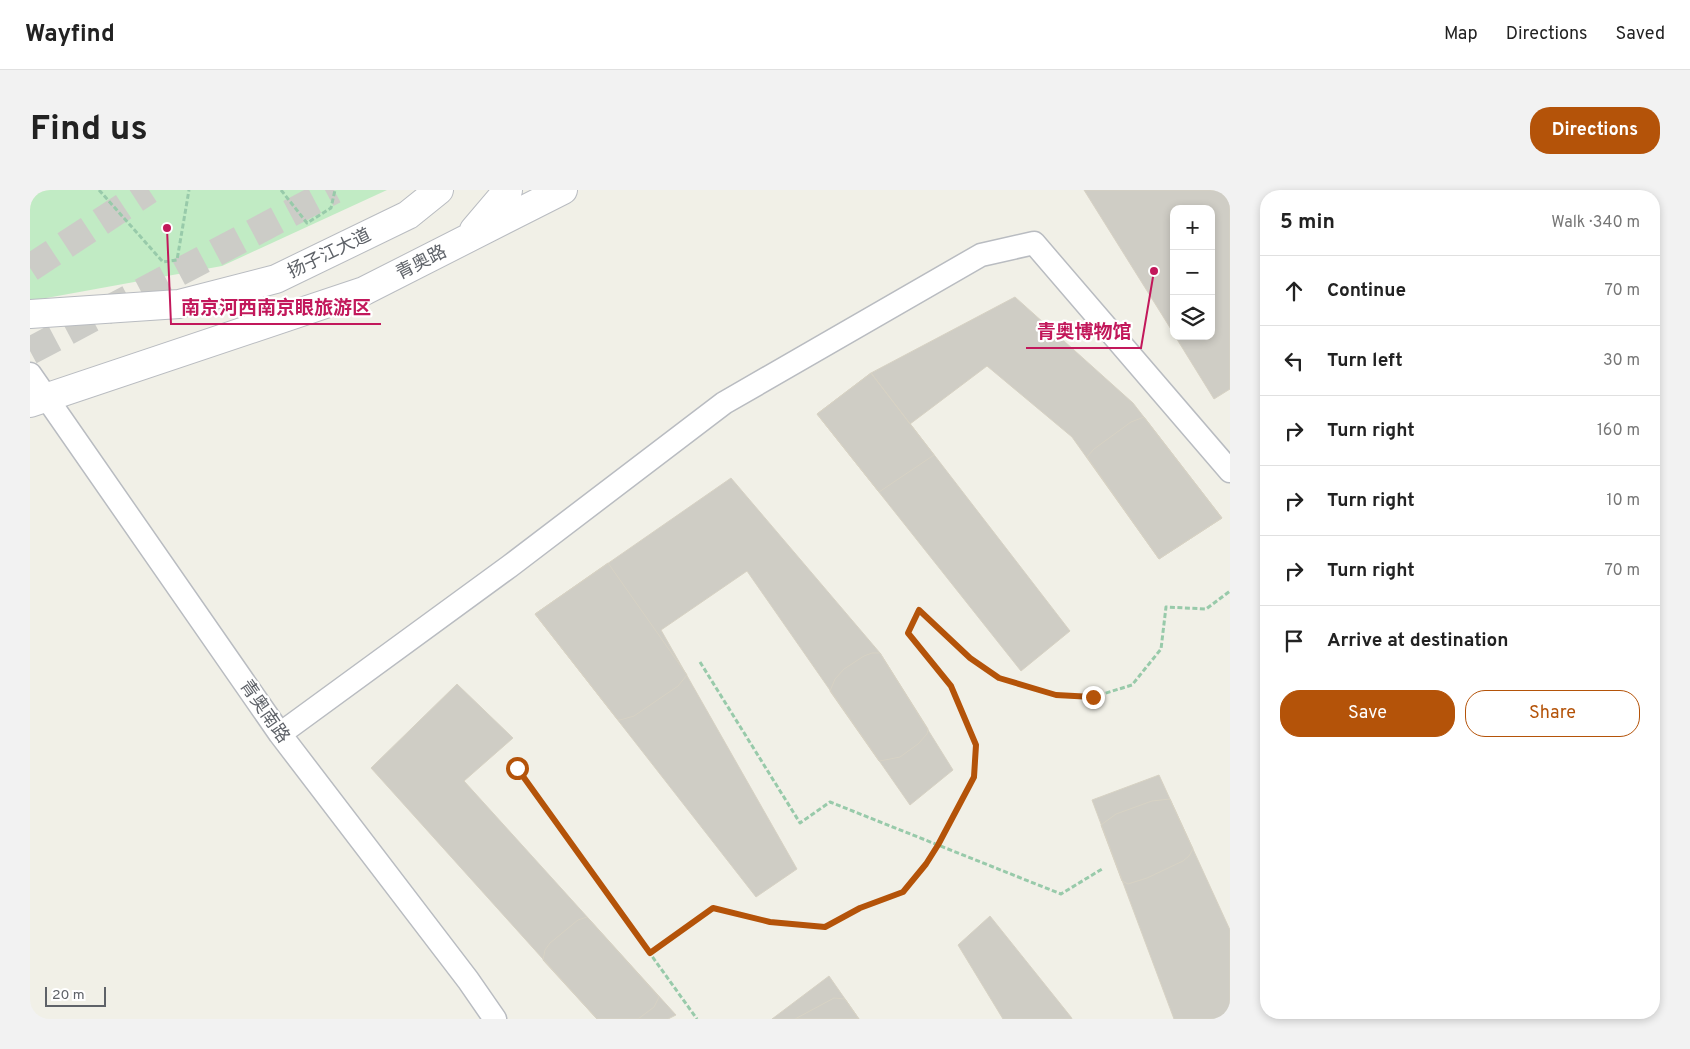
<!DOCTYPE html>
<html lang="en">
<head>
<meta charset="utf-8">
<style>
	:root { --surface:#fff; --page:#f2f2f2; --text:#222; --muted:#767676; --line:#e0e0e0; --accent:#b45309 }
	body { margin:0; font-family:Overpass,"Noto Sans SC",sans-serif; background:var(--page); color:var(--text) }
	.controls { position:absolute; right:15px; top:15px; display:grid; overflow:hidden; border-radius:10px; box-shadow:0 2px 8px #0003 }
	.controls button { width:45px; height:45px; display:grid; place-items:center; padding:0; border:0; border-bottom:1px solid var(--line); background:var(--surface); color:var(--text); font:25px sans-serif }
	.scale { position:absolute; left:15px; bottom:12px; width:61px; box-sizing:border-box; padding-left:5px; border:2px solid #5e6268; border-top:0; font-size:14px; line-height:18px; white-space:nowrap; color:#5e6268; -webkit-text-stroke:4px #fff; paint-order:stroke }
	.stop { position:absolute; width:15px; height:15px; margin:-11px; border:4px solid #b45309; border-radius:50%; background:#fff }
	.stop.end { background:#b45309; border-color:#fff; box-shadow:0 1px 5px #0008 }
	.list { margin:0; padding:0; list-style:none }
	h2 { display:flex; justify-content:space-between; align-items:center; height:65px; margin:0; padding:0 20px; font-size:21px }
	h2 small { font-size:16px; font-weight:400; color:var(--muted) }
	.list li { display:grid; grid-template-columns:32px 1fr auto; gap:15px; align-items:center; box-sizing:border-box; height:70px; padding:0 20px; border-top:1px solid var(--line) }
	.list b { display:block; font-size:19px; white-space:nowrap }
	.list em { font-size:16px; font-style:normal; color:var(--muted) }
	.actions { display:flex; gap:10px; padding:15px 20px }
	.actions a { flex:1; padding:11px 0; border:1px solid var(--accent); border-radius:20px; text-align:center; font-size:18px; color:var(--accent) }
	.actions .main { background:var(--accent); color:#fff }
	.icon { flex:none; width:28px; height:28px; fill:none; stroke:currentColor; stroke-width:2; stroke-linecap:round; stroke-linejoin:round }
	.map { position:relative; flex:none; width:1200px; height:829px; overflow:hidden; border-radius:20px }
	header { display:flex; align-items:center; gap:30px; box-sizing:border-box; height:70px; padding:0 25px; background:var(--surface); border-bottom:1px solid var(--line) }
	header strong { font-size:24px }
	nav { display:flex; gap:28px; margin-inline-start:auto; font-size:18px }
	.intro { display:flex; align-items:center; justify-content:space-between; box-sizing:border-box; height:120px; padding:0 30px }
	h1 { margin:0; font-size:35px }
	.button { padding:12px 22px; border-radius:20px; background:var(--accent); color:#fff; font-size:18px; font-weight:700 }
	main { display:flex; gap:30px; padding:0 30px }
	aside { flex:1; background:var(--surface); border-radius:20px; box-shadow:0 2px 8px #0003 }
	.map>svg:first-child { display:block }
	.green { fill:#c1ebc4 }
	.building { fill:#cfcdc5; stroke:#d7d2c4 }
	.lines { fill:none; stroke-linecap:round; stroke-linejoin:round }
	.trunk-tunnel { stroke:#ccccc7; stroke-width:28; stroke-dasharray:28 14; stroke-linecap:butt }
	.minor-casing { stroke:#b9bcc1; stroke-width:25 }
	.tertiary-casing { stroke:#b9bcc1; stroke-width:30 }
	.path { stroke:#98caaa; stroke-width:3; stroke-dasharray:5 2.5; stroke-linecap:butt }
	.minor { stroke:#fff; stroke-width:22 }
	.tertiary { stroke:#fff; stroke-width:28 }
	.route { stroke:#b45309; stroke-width:6 }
	.labels { text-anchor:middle; stroke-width:4.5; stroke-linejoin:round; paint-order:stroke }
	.street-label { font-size:18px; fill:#5e6268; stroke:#fff }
	.leader { fill:none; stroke:#c2185b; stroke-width:2 }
	.callout-dot { fill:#c2185b; stroke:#fff; stroke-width:2 }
	.callout-label { font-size:19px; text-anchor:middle; font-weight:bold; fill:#c2185b; stroke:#fff; stroke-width:4.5; stroke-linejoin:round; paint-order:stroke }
</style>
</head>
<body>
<header>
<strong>Wayfind</strong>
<nav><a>Map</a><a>Directions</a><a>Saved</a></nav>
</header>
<div class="intro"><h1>Find us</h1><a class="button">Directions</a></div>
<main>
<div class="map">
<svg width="1200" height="829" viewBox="0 0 1200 829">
	<rect width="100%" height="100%" fill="#f1f0e7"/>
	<path class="green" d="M0,0h357l-165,76 -192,35z"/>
	<path class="building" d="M1054,0h146v199l-16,10 -39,-63h36v-127h-37v125z
		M985,107l118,106 89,115 -63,41 -87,-122 -85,-71 -77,58 -39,-51z
		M841,183l199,258 -49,40 -204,-257z
		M841,183l63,82 -55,37 -62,-78z
		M1114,227l78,101 -63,41 -72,-102 7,-8 37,-27z
		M701,288l149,175 73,117 -43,35 -163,-234 -86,59 136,239 -41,28 -221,-283z
		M578,373l79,112 -9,11 -44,30 -14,4h-2l-83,-106z
		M842,463h8l48,76 -1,5 -9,10 -18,13 -15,3 -6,1 -49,-70 5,-12 9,-10 20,-13z
		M427,494l56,54 -49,43 212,234 -8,4h-71l-226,-251z
		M1129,585l71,155v89h-56l-82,-219z
		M1140,609l23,50 -4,7 -6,5 -36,17 -19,6 -6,-3 -21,-56 15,-11 36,-13z
		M960,726l81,101 1,2h-69l-45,-74z
		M557,727l72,80 -5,10 -16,12h-41l-54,-59 2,-10 5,-7 28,-23z
		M799,786l30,43h-87z
		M804,808l11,1 14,20h-64z"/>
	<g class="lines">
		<path class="trunk-tunnel" d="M0,78l119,-78
			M0,161l304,-161"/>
		<g class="minor-casing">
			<path id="minor" d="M0,184l250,360 188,246 27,39
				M250,544l230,-168 214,-163 257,-148 53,-12 196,228"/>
		</g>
		<g class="tertiary-casing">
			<path id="tertiary" d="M444,40l34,-40
				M0,124l149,-10 97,-25 132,-64 31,-25
				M0,213l334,-112 199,-101"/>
		</g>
		<path class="path" d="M69,0l64,72 14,-2 12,-70
			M251,0l26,33 24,-15 4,-18
			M670,472l100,161 30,-21 231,92 41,-25
			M487,578l180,251
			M620,763l63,-45 56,14 56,5 35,-19 43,-16 23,-28 12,-19 36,-68 2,-32 -25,-58 -43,-54 11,-23 51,48 29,20 57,17 37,2 39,-12 29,-36 5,-42 40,2 24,-18"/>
		<use href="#minor" class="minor"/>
		<use href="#tertiary" class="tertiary"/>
	</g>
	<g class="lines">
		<path class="route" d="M487,578l133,185 63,-45 57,14 55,5 35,-19 43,-16 23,-28 12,-19 36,-68 2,-32 -25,-59 -43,-53 11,-23 51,48 29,20 57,17 37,2"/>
	</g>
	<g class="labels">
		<g class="street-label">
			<text transform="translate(299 63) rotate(-26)" y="6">扬子江大道</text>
			<text transform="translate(391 72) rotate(-27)" y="6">青奥路</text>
			<text transform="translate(235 521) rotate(55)" y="6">青奥南路</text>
		</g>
	</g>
	<path class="leader" d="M137 38L141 134H351M1124 81L1111 158H996"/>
	<g class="callout-dot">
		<circle cx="137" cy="38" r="5"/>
		<circle cx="1124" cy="81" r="5"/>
	</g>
	<g class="callout-label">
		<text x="246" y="124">南京河西南京眼旅游区</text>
		<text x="1054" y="148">青奥博物馆</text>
	</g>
</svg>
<div class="controls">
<button>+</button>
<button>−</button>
<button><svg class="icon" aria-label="layers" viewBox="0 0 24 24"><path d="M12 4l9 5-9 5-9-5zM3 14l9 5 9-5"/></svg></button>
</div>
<div class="scale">20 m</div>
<div class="stop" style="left:487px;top:578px"></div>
<div class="stop end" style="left:1063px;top:507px"></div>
</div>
<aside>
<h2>5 min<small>Walk · 340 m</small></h2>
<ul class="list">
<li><svg class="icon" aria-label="ahead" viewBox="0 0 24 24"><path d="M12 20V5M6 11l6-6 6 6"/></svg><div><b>Continue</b></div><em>70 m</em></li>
<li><svg class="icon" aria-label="left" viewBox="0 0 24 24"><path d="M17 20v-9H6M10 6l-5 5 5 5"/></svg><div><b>Turn left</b></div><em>30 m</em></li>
<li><svg class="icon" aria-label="right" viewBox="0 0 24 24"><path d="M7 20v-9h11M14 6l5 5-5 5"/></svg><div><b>Turn right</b></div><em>160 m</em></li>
<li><svg class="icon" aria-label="right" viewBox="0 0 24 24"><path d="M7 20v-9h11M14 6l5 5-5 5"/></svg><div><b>Turn right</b></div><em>10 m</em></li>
<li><svg class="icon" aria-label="right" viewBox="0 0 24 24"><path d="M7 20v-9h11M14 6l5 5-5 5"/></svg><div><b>Turn right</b></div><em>70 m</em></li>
<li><svg class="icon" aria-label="arrive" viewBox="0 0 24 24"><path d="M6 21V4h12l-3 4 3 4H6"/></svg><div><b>Arrive at destination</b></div></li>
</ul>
<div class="actions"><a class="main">Save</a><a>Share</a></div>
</aside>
</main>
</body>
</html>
